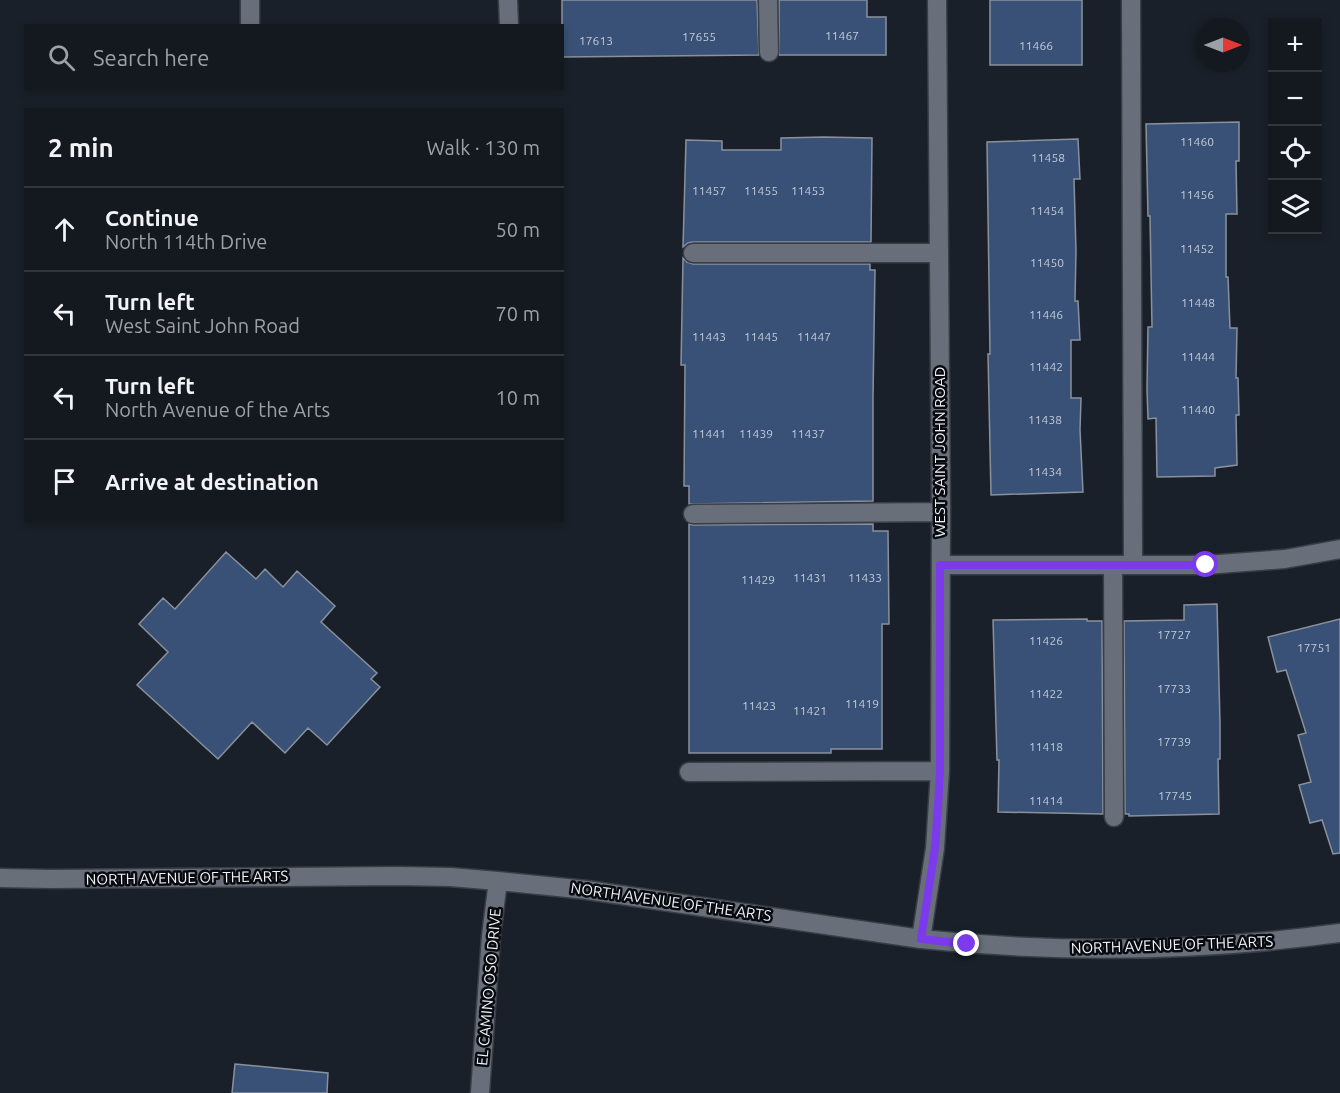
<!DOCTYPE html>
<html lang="en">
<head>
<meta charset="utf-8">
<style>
	:root { --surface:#14181f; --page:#21252c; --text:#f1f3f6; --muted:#9da0a4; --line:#33373d }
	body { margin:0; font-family:Ubuntu,sans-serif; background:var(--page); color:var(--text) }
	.controls { position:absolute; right:18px; top:18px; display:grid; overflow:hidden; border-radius:0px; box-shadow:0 3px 9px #0003 }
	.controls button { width:54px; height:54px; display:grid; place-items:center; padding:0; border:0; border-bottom:2px solid var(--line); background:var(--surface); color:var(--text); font:30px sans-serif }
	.compass { position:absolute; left:1196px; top:18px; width:54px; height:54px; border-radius:50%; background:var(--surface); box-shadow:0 3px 9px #0003; rotate:90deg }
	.stop { position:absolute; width:18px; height:18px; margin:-14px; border:4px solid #7c3aed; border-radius:50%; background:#fff }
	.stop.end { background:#7c3aed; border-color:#fff; box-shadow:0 2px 6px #0008 }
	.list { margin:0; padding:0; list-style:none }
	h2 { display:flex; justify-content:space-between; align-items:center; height:78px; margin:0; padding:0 24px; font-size:26px }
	h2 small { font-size:20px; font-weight:400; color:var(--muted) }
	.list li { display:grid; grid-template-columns:39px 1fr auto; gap:18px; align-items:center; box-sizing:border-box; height:84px; padding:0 24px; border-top:2px solid var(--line) }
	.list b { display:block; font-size:22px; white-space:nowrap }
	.list p { margin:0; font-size:20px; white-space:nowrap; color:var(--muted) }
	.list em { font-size:20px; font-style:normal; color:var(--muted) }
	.icon { flex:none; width:33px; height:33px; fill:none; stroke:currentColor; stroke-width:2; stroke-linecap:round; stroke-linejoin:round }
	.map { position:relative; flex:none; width:1340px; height:1093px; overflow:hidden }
	.search { position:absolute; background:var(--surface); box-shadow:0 3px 9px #0003; left:24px; top:24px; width:540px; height:66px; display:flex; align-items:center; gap:15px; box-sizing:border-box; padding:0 21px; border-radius:0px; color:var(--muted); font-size:22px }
	.panel { position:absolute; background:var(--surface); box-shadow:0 3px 9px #0003; left:24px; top:108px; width:540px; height:414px; border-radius:0px }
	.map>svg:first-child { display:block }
	.building { fill:#395176; stroke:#89919c; stroke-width:1.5 }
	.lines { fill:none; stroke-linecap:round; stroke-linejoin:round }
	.minor-casing { stroke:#393d45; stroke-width:21 }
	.minor { stroke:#686f7a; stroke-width:18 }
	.route { stroke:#7c3aed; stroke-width:8 }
	.labels { text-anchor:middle; stroke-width:5; stroke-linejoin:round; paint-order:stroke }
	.number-label { font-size:12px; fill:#c2cbd9 }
	.street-label { font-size:15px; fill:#f0f4fa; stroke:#070a0e }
</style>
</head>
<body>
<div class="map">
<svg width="1340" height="1093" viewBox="0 0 1340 1093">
	<rect width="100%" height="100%" fill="#1a2029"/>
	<path class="building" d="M562,0h195l2,55 -197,2z
		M779,0h88v17h19v38h-107z
		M990,0h92v65h-92z
		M1239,122v39h-3l1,53h-11v63h2l2,51h7l-1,50h2l1,37h-3l1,50 -22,3v8l-58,1 -1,-59 -8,1 -1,-30 1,-62h4l-2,-111h-2l-2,-92z
		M824,137l48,1 -1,104h-178l-5,1 -5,4 3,-107 36,1v9h59v-12z
		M1078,139l2,40h-6l2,72 -1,50h3l2,39h-9v58h10l-1,32 3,62 -92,3 -3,-141h2l-3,-212z
		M683,258l4,4 6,2h177v6h5l-2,127v104l-184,3v-18h-5l1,-121h-4z
		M689,524l4,1 180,-1v7h15l1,93h-7v125h-51v4h-142z
		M226,552l30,27 9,-10 18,18 14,-16 38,35 -14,16 56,51 -6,6 9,8 -53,58 -19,-17 -23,25 -33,-31 -34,37 -81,-74 31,-33 -29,-28 24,-26 12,11z
		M1217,604l3,119v36h-2l1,55 -90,2v-2h-4l-1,-193 60,-1v-15z
		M1087,619v2h15l1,193 -105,-2 1,-52h-2l-4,-140z
		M1340,619v234l-7,1 -11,-34 -12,3 -11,-38 12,-3 -13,-47 8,-2 -20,-63 -9,2 -9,-35z
		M235,1064l93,9 -1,20h-95z"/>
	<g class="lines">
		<g class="minor-casing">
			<path id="minor" d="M250,0v26
				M508,0l1,26
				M768,0l1,52
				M1131,0l2,565
				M693,253h246
				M693,514l248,-2
				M941,565h265l79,-6 55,-10
				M1113,565l1,252
				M689,772l251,-1
				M0,878l52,1 346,-3 52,1 48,4 89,9 334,49c142,15 278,13 419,-6
				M921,939l14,-91 5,-77 1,-259 -4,-512
				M480,1093l11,-157 7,-55"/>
		</g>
		<use href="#minor" class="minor"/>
	</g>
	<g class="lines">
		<path class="route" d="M967,944l-46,-5 14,-91 3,-41 2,-36v-206h266"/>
	</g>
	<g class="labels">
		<g class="number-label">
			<text x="842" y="40">11467</text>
			<text x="699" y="41">17655</text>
			<text x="596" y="45">17613</text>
			<text x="1036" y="50">11466</text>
			<text x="1197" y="146">11460</text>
			<text x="1048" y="162">11458</text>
			<text x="709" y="195">11457</text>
			<text x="761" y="195">11455</text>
			<text x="808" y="195">11453</text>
			<text x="1197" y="199">11456</text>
			<text x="1047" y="215">11454</text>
			<text x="1197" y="253">11452</text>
			<text x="1047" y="267">11450</text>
			<text x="1198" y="307">11448</text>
			<text x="1046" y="319">11446</text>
			<text x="709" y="341">11443</text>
			<text x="761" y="341">11445</text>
			<text x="814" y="341">11447</text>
			<text x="1198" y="361">11444</text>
			<text x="1046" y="371">11442</text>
			<text x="1198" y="414">11440</text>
			<text x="1045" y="424">11438</text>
			<text x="709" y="438">11441</text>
			<text x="756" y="438">11439</text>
			<text x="808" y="438">11437</text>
			<text x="1045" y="476">11434</text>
			<text x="810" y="582">11431</text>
			<text x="865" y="582">11433</text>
			<text x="758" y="584">11429</text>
			<text x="1174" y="639">17727</text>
			<text x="1046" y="645">11426</text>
			<text x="1314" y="652">17751</text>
			<text x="1174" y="693">17733</text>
			<text x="1046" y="698">11422</text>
			<text x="862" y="708">11419</text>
			<text x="759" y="710">11423</text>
			<text x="810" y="715">11421</text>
			<text x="1174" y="746">17739</text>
			<text x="1046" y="751">11418</text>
			<text x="1175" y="800">17745</text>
			<text x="1046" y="805">11414</text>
		</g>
		<g class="street-label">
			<text transform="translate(940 452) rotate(-90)" y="5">WEST SAINT JOHN ROAD</text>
			<text transform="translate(187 878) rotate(-1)" y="5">NORTH AVENUE OF THE ARTS</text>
			<text transform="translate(671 902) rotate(8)" y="5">NORTH AVENUE OF THE ARTS</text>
			<text transform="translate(1172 945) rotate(-2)" y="5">NORTH AVENUE OF THE ARTS</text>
			<text transform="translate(489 987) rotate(-85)" y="5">EL CAMINO OSO DRIVE</text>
		</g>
	</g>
</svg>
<div class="controls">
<button>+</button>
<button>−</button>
<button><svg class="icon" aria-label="locate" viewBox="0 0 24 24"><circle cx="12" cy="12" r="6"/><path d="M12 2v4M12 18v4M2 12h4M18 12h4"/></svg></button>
<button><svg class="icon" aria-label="layers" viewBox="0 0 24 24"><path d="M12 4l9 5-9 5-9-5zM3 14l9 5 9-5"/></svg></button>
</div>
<svg class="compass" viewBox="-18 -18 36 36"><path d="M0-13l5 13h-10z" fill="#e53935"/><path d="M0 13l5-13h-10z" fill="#9da0a4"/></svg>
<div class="stop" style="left:1206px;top:565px"></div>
<div class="stop end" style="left:967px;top:944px"></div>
<div class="search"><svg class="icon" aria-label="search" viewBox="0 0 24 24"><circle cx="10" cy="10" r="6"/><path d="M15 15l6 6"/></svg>Search here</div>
<section class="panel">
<h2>2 min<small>Walk · 130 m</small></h2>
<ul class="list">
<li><svg class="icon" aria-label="ahead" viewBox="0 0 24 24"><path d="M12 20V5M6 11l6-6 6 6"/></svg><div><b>Continue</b><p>North 114th Drive</p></div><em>50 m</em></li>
<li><svg class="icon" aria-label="left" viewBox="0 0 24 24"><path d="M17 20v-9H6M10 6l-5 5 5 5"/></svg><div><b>Turn left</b><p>West Saint John Road</p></div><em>70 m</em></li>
<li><svg class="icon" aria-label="left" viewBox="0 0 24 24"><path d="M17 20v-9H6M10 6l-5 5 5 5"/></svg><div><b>Turn left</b><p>North Avenue of the Arts</p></div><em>10 m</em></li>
<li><svg class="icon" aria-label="arrive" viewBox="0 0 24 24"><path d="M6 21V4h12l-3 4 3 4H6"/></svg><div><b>Arrive at destination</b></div></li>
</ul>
</section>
</div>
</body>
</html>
